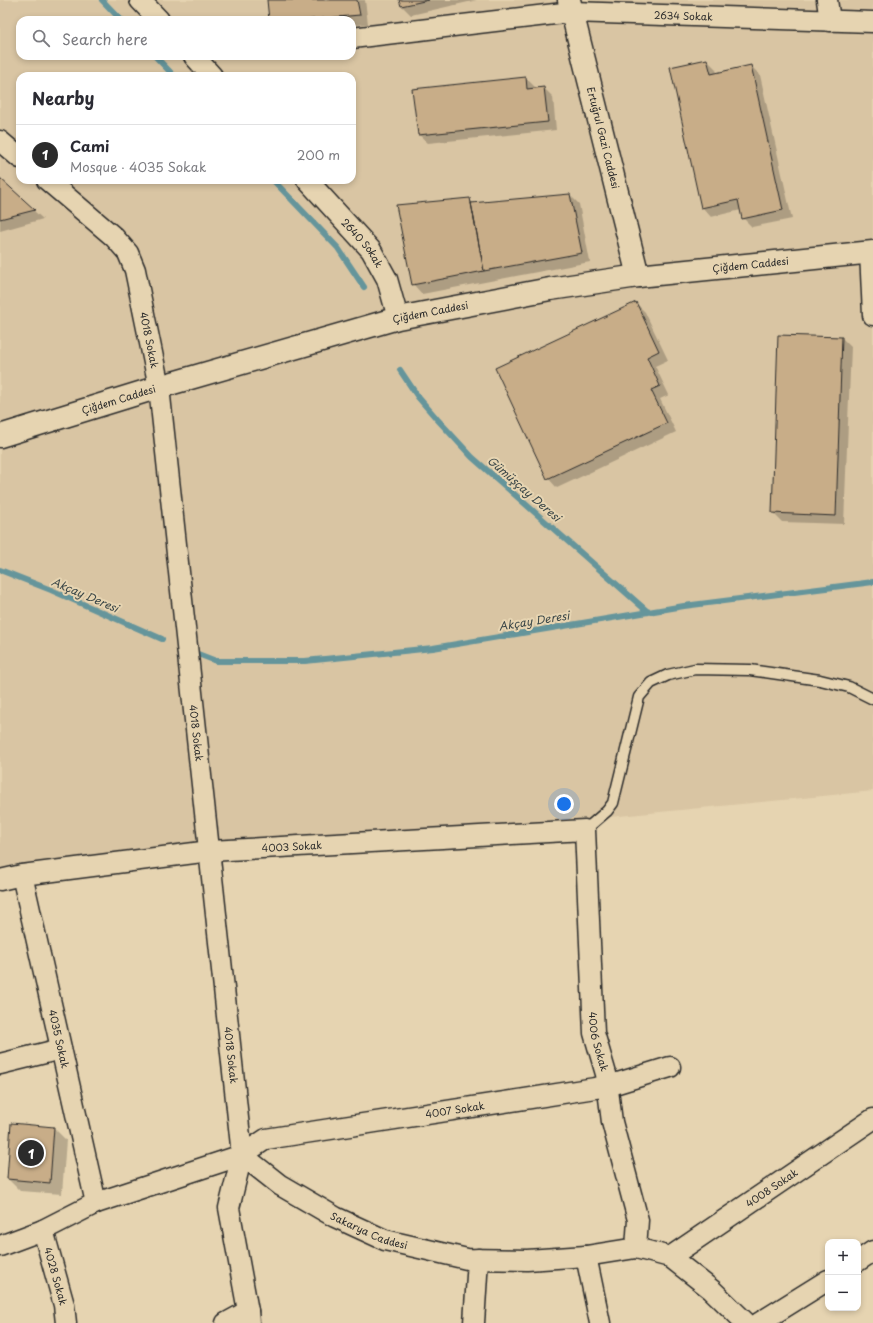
<!DOCTYPE html>
<html lang="en">
<head>
<meta charset="utf-8">
<style>
	:root { --surface:#fff; --page:#f2f2f3; --text:#2b2b33; --muted:#7c7c81; --line:#e1e1e2; --accent:#2b2b2b }
	body { margin:0; font-family:"Playpen Sans",sans-serif; background:var(--page); color:var(--text) }
	.controls { position:absolute; right:12px; bottom:12px; display:grid; overflow:hidden; border-radius:8px; box-shadow:0 2px 6px #0003 }
	.controls button { width:36px; height:36px; display:grid; place-items:center; padding:0; border:0; border-bottom:1px solid var(--line); background:var(--surface); color:var(--text); font:20px sans-serif }
	.you { position:absolute; left:564px; top:804px; width:14px; height:14px; margin:-10px; border:3px solid #fff; border-radius:50%; background:#1a73e8; box-shadow:0 0 0 6px #1a73e833 }
	.badge { display:grid; place-items:center; width:26px; height:26px; border-radius:50%; background:var(--accent); color:#fff; font-size:13px; font-weight:700 }
	.pin { position:absolute; translate:-50% -50%; border:2px solid #fff; box-shadow:0 1px 4px #0006 }
	.list { margin:0; padding:0; list-style:none }
	h2 { display:flex; justify-content:space-between; align-items:center; height:52px; margin:0; padding:0 16px; font-size:17px }
	h2 small { font-size:13px; font-weight:400; color:var(--muted) }
	.list li { display:grid; grid-template-columns:26px 1fr auto; gap:12px; align-items:center; box-sizing:border-box; height:60px; padding:0 16px; border-top:1px solid var(--line) }
	.list b { display:block; font-size:15px; white-space:nowrap }
	.list p { margin:0; font-size:13px; white-space:nowrap; color:var(--muted) }
	.list em { font-size:13px; font-style:normal; color:var(--muted) }
	.icon { flex:none; width:22px; height:22px; fill:none; stroke:currentColor; stroke-width:2; stroke-linecap:round; stroke-linejoin:round }
	.map { position:relative; flex:none; width:873px; height:1323px; overflow:hidden }
	.search { position:absolute; background:var(--surface); box-shadow:0 2px 6px #0003; left:16px; top:16px; width:340px; height:44px; display:flex; align-items:center; gap:10px; box-sizing:border-box; padding:0 14px; border-radius:12px; color:var(--muted); font-size:15px }
	.panel { position:absolute; background:var(--surface); box-shadow:0 2px 6px #0003; left:16px; top:72px; width:340px; height:112px; border-radius:12px }
	.map>svg:first-child { display:block }
	.built { fill:#d9c5a3; fill-rule:evenodd }
	.shadow { fill:#0003 }
	.lines { fill:none; stroke-linecap:round; stroke-linejoin:round }
	.stream { stroke:#65959b; stroke-width:6 }
	.building { fill:#c8ad88; stroke:#2b2b2b }
	.lane-casing { stroke:#2b2b2b; stroke-width:13 }
	.street-casing { stroke:#2b2b2b; stroke-width:23 }
	.secondary-casing { stroke:#2b2b2b; stroke-width:25 }
	.lane { stroke:#e6d4b1; stroke-width:10 }
	.street { stroke:#e6d4b1; stroke-width:20 }
	.secondary { stroke:#e6d4b1; stroke-width:22 }
	.labels { text-anchor:middle; stroke-width:4; stroke-linejoin:round; paint-order:stroke }
	.street-label { font-size:10px; fill:#2b2b2b; stroke:#e6d4b1 }
	.water-label { font-size:11px; font-style:italic; fill:#3a4647; stroke:#e6d4b1 }
</style>
</head>
<body>
<div class="map">
<svg width="873" height="1323" viewBox="0 0 873 1323">
	<rect width="100%" height="100%" fill="#e6d4b1"/>
	<filter id="ink" filterUnits="userSpaceOnUse"><feTurbulence type="fractalNoise" baseFrequency=".025" numOctaves="2"/><feDisplacementMap in="SourceGraphic" scale="8" xChannelSelector="R" yChannelSelector="G"/><feConvolveMatrix kernelMatrix="1 2 1 2 8 2 1 2 1" color-interpolation-filters="sRGB"/></filter>
	<g filter="url(#ink)">
		<path class="built" d="M0,0h873v791l-851,84 -22,5zM20,20h332v36h-332zM20,76h332v104h-332z"/>
		<path class="shadow" d="M268,0h97l3,24 -16,1v-5h-82z
			M400,0h77l-66,15 -9,-9z
			M707,60l9,9 1,5 34,-8 9,9 32,144 -40,8 -9,-9 -2,-8 -30,7 -9,-10z
			M526,78l9,9v2l9,-1 9,9 3,33 -128,13 -10,-9z
			M0,179l34,32 9,8 -43,12z
			M570,195l9,9 11,58 -168,32 -9,-10 57,-84 4,4z
			M636,303l9,9 23,48 -13,6 14,29 -9,4 16,33 -119,56 -9,-10z
			M842,338l9,9 -7,177 -62,-2 -9,-9z
			M54,1128l12,12 -4,54 -42,-3 -12,-12z"/>
		<g class="lines">
			<path class="stream" d="M102,0l19,20
				M155,56l19,20
				M273,180l65,68 26,39
				M400,370l18,27 19,22 35,38 176,155
				M0,570l51,20 111,49
				M198,654l18,7h89l128,-13 251,-42 189,-24"/>
		</g>
		<path class="building" d="M267,0h90l3,15 -57,5h-34z
			M399,0h30l-28,6z
			M707,59l4,15 40,-9 32,145 -41,9 -4,-19 -37,8 -31,-141z
			M526,77l1,12 17,-2 4,35 -130,13 -6,-46z
			M0,178l35,32 -35,9z
			M570,194l12,59 -98,18 -13,-68z
			M470,198l14,73 -72,14 -16,-80z
			M636,302l23,49 -12,6 13,29 -9,4 16,33 -120,56 -52,-111z
			M778,335l64,2 -6,179 -64,-3z
			M11,1123l43,4 -4,56 -43,-4z"/>
		<g class="lines">
			<g class="lane-casing">
				<path id="lane" d="M585,830l22,-19 6,-8 26,-106 12,-14 17,-8 27,-6 55,1 70,10 29,7 24,12"/>
			</g>
			<g class="street-casing">
				<g id="street">
					<path d="M140,0l19,20"/>
					<path d="M827,0l3,21"/>
					<path id="s1" d="M352,38l220,-26 301,10"/>
					<path d="M194,56l18,20"/>
					<path d="M0,141l20,17"/>
					<path id="s2" d="M47,180l67,57 14,16 7,17 24,117 83,768 -13,53 19,103 1,12"/>
					<path id="s3" d="M307,180l64,70 16,29 11,39"/>
					<path d="M870,252l3,63"/>
					<path id="s4" d="M22,875l74,328"/>
					<path id="s5" d="M0,880l22,-5 188,-24 375,-21 9,203 12,41 6,48 26,98 -2,28"/>
					<path d="M0,1064l61,-15"/>
					<path id="s6" d="M242,1155l24,-16 342,-53 62,-19"/>
					<path id="s7" d="M43,1230l21,75 2,18"/>
					<path id="s8" d="M0,1246l43,-16 53,-27 146,-48 38,30 55,32 50,23 82,19 60,1 59,-4 50,-8 34,9 42,33 34,33"/>
					<path d="M586,1256l14,67"/>
					<path id="s9" d="M670,1257l203,-138"/>
					<path d="M858,1261l15,-10"/>
					<path d="M226,1323l22,-12"/>
					<path d="M474,1323l4,-64"/>
					<path d="M759,1323l69,-43"/>
				</g>
			</g>
			<g class="secondary-casing">
				<g id="secondary">
					<path id="s10" d="M569,0l69,276"/>
					<path id="s11" d="M0,436l159,-49 239,-69 152,-29 88,-13 235,-24"/>
				</g>
			</g>
			<use href="#lane" class="lane"/>
			<use href="#street" class="street"/>
			<use href="#secondary" class="secondary"/>
		</g>
	</g>
	<g class="labels">
		<g class="street-label">
			<text dy="4" stroke="none"><textPath href="#s1" startOffset="333">2634 Sokak</textPath></text>
			<text dy="4" stroke="none"><textPath href="#s10" startOffset="142">Ertuğrul Gazi Caddesi</textPath></text>
			<text dy="4" stroke="none"><textPath href="#s3" startOffset="84">2640 Sokak</textPath></text>
			<text dy="4" stroke="none"><textPath href="#s11" startOffset="772">Çiğdem Caddesi</textPath></text>
			<text dy="4" stroke="none"><textPath href="#s11" startOffset="448">Çiğdem Caddesi</textPath></text>
			<text dy="4" stroke="none"><textPath href="#s2" startOffset="199">4018 Sokak</textPath></text>
			<text dy="4" stroke="none"><textPath href="#s11" startOffset="124">Çiğdem Caddesi</textPath></text>
			<text dy="4" stroke="none"><textPath href="#s2" startOffset="595">4018 Sokak</textPath></text>
			<text dy="4" stroke="none"><textPath href="#s5" startOffset="294">4003 Sokak</textPath></text>
			<text dy="4" stroke="none"><textPath href="#s4" startOffset="168">4035 Sokak</textPath></text>
			<text dy="4" stroke="none"><textPath href="#s5" startOffset="800">4006 Sokak</textPath></text>
			<text dy="4" stroke="none"><textPath href="#s2" startOffset="919">4018 Sokak</textPath></text>
			<text dy="4" stroke="none"><textPath href="#s6" startOffset="220">4007 Sokak</textPath></text>
			<text dy="4" stroke="none"><textPath href="#s9" startOffset="123">4008 Sokak</textPath></text>
			<text dy="4" stroke="none"><textPath href="#s8" startOffset="408">Sakarya Caddesi</textPath></text>
			<text dy="4" stroke="none"><textPath href="#s7" startOffset="48">4028 Sokak</textPath></text>
		</g>
		<g class="water-label">
			<text transform="translate(524 489) rotate(41)" y="4">Gümüşçay Deresi</text>
			<text transform="translate(85 595) rotate(23)" y="4">Akçay Deresi</text>
			<text transform="translate(534 621) rotate(-9)" y="4">Akçay Deresi</text>
		</g>
	</g>
</svg>
<div class="controls">
<button>+</button>
<button>−</button>
</div>
<div class="you"></div>
<div class="pin badge" style="left:31px;top:1153px">1</div>
<div class="search"><svg class="icon" aria-label="search" viewBox="0 0 24 24"><circle cx="10" cy="10" r="6"/><path d="M15 15l6 6"/></svg>Search here</div>
<section class="panel">
<h2>Nearby<small></small></h2>
<ul class="list">
<li><span class="badge">1</span><div><b>Cami</b><p>Mosque · 4035 Sokak</p></div><em>200 m</em></li>
</ul>
</section>
</div>
</body>
</html>
